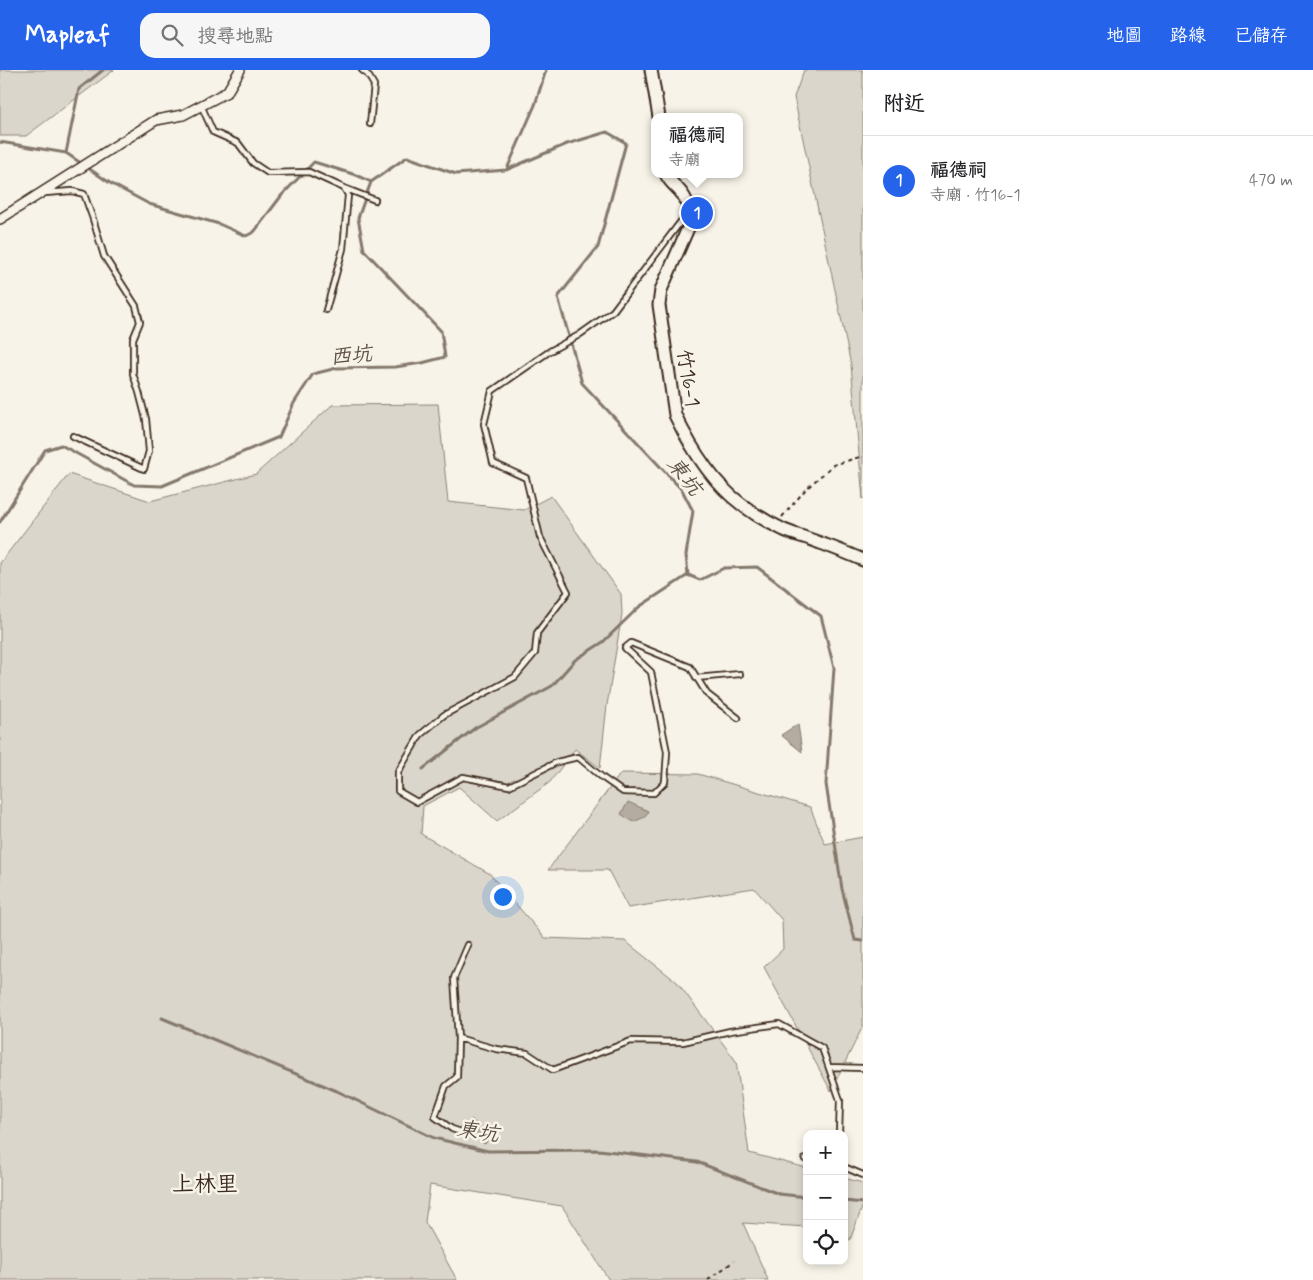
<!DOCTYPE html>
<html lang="zh-TW">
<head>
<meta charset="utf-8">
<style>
	:root { --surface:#fff; --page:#f6f6f6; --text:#202124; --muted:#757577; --line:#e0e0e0; --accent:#2563eb }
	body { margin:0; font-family:Mynerve,"LXGW WenKai TC",sans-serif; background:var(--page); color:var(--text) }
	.controls { position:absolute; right:15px; bottom:15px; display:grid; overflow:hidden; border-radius:10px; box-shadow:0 2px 8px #0003 }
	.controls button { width:45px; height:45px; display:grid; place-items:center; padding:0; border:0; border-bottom:1px solid var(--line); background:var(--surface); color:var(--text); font:25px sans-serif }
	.you { position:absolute; left:502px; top:826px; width:18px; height:18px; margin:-12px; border:4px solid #fff; border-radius:50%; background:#1a73e8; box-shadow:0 0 0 8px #1a73e833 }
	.badge { display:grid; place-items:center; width:32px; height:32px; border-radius:50%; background:var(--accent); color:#fff; font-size:16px; font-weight:700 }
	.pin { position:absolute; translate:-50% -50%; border:2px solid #fff; box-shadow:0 1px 5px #0006 }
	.popup { position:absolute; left:651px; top:43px; width:92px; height:65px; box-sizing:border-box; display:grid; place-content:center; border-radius:10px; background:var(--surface); filter:drop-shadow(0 1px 4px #0005); font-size:16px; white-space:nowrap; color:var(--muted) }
	.popup b { font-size:19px; color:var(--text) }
	.popup::after { content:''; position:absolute; left:50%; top:100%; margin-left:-10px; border:10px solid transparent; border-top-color:var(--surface) }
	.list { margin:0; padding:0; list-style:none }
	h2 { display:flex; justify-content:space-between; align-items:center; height:65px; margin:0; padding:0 20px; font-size:21px }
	h2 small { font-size:16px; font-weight:400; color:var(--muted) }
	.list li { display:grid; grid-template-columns:32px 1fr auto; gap:15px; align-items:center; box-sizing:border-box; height:90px; padding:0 20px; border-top:1px solid var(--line) }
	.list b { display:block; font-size:19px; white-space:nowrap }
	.list p { margin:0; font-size:16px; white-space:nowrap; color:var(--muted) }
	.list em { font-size:16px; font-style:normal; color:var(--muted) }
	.icon { flex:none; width:28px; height:28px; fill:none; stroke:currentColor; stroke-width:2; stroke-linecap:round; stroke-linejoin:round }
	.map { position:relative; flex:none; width:863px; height:1210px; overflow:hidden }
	header { display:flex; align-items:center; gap:30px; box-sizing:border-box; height:70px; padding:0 25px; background:var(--accent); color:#fff }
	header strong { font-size:24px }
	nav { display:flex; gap:28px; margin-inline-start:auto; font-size:18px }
	.search { width:350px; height:45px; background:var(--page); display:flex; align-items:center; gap:12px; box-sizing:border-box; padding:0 18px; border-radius:15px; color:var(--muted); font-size:19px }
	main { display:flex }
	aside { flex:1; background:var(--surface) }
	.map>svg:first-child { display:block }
	.green { fill:#dbd6cb; stroke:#8b8074 }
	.water { fill:#b4aca0; stroke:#84786c }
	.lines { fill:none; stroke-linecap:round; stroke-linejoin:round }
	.stream { stroke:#84786c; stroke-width:3 }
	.service-casing { stroke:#3b2a1e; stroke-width:8 }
	.minor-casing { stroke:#3b2a1e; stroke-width:12 }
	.tertiary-casing { stroke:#3b2a1e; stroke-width:15 }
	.path { stroke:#3b2a1e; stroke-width:2; stroke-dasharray:4 4; stroke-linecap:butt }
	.service { stroke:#f7f3e8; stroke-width:4.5 }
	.minor { stroke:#f7f3e8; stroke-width:9 }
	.tertiary { stroke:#f7f3e8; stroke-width:11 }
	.labels { text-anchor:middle; stroke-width:5; stroke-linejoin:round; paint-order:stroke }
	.street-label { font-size:20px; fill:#3b2a1e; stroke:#f7f3e8 }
	.water-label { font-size:21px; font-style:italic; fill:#5f5145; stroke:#f7f3e8 }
	.quarter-label { font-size:22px; fill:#3b2a1e; stroke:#f7f3e8 }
</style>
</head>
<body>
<header>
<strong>Mapleaf</strong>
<div class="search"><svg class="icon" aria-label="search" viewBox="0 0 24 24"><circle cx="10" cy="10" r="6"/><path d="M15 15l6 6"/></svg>搜尋地點</div>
<nav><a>地圖</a><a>路線</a><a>已儲存</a></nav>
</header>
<main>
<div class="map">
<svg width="863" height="1210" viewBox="0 0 863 1210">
	<rect width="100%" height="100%" fill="#f7f3e8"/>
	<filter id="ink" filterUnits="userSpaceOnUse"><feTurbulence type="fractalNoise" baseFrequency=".02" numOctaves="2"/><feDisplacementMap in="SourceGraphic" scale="10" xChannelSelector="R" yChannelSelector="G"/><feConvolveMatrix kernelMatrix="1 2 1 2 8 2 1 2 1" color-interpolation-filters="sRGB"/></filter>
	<g filter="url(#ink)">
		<path class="green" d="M0,0h114l-88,66h-26z
			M804,0h59v429l-12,-134 -57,-268z
			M438,334l10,98 76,8 27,-14 70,98 1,20 -15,91 -7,63 -25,-19 -25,33 -53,39 -38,-34 -36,19 -2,28 69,40 55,64 80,3 52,41 59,79 13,92 58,15v59l-64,-4 25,57h-159l-47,-74 -132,-21 -5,37 32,58h-457v-717l69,-89 81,27 106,-27 76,-69z
			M621,703l77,1 112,33 15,37 38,-7v189l-32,65 -67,-124 19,-18 -1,-29 -28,-32 -126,20 -20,-38h-60z
			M844,1108l19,5v22l-13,35 -6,-1z"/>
		<path class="water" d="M798,654l4,28 -21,-17z
			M628,732l20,9 -3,6 -12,5 -12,-8z
			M471,1049l19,17 -5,8 -13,-8z"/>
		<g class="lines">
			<path class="stream" d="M0,72l66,11 44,30 39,21 70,20 27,12 8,-4 28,-37 32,-33 42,13 15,7
				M66,83l13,-64 24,-19
				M507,99l28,-64 11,-35
				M0,452l45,-72 16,-5 73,40 28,1 117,-49 15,-34 19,-29 24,-6 58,-1 27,-4 23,-6 -4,-26 -77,-81 -6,-32 13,-36 36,-25 49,17 50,-4 61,-26 40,-12 19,11 -28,104 -40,50 24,86 100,107 11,21 -7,44 2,20 12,5 24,-12 33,-1 64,49 13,52 -8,116 16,105 13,51 8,1
				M423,699l52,-41 77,-42 23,-26 28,-18 36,-35 49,-32
				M162,948l175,73 97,47 54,13 111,-1 98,12 82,32 28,3
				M844,1131l19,2"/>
			<g class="service-casing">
				<path id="service" d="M362,0l6,5 6,10 -4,39
					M201,35l12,27 25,11 15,20 15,10 41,-1 35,16 4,7 -5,54 -17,61
					M344,118l31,12
					M45,123l27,-2 12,3 9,25 11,37 32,50 4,16 -7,17v35l6,18 7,27 3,32 -5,18 -71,-33
					M688,142l-75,99 -34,24 -29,16 -58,40 -8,33 9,39 33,15 14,59 28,55 -31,41 -2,20 -20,24 -71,38 -24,20 -22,37v19l19,11 46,-25 46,9 48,-24 21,-5 25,21 20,14 31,1 11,-11 2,-30 -16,-80 -26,-24 6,-5 59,24 17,27 31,24
					M696,608l44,-4
					M458,968l38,11 31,4 26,17 78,-29 52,1 47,-11 49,-7 43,24 18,52 -1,34
					M829,997l34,1
					M467,1064l-15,-5 -17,-12 11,-31 11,-9 1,-39 -4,-60 14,-33
					M805,1089h2
					M844,1097l19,8"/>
			</g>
			<g class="minor-casing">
				<path id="minor" d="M0,149l156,-99 27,-5 44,-23 13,-22"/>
			</g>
			<g class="tertiary-casing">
				<path id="tertiary" d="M651,0l8,47
					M666,104c3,7 8,11 13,16 9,10 13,23 10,36l-28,64 -2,15 16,110c15,31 38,68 66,89 13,10 28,19 43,26 12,5 24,8 36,13 15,5 29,11 43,17"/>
			</g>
			<path class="path" d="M782,447l24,-28 27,-24 30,-9
				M708,1210l26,-19"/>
			<use href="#service" class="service"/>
			<use href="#minor" class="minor"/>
			<use href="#tertiary" class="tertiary"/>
		</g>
	</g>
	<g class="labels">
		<g class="street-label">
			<text transform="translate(689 308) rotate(81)" y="7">竹16-1</text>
		</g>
		<g class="water-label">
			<text transform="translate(351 285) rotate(-5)" y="7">西坑</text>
			<text transform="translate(685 406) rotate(52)" y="7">東坑</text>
			<text transform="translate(478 1061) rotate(9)" y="7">東坑</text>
		</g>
		<g class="quarter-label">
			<text x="205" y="1121">上林里</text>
		</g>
	</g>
</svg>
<div class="controls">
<button>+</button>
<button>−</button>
<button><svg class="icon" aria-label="locate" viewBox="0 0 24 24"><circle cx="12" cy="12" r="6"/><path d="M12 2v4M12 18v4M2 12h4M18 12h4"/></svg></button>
</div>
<div class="you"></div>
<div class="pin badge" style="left:697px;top:143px">1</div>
<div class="popup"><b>福德祠</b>寺廟</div>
</div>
<aside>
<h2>附近<small></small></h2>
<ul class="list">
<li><span class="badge">1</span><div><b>福德祠</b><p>寺廟 · 竹16-1</p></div><em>470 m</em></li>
</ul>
</aside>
</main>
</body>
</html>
